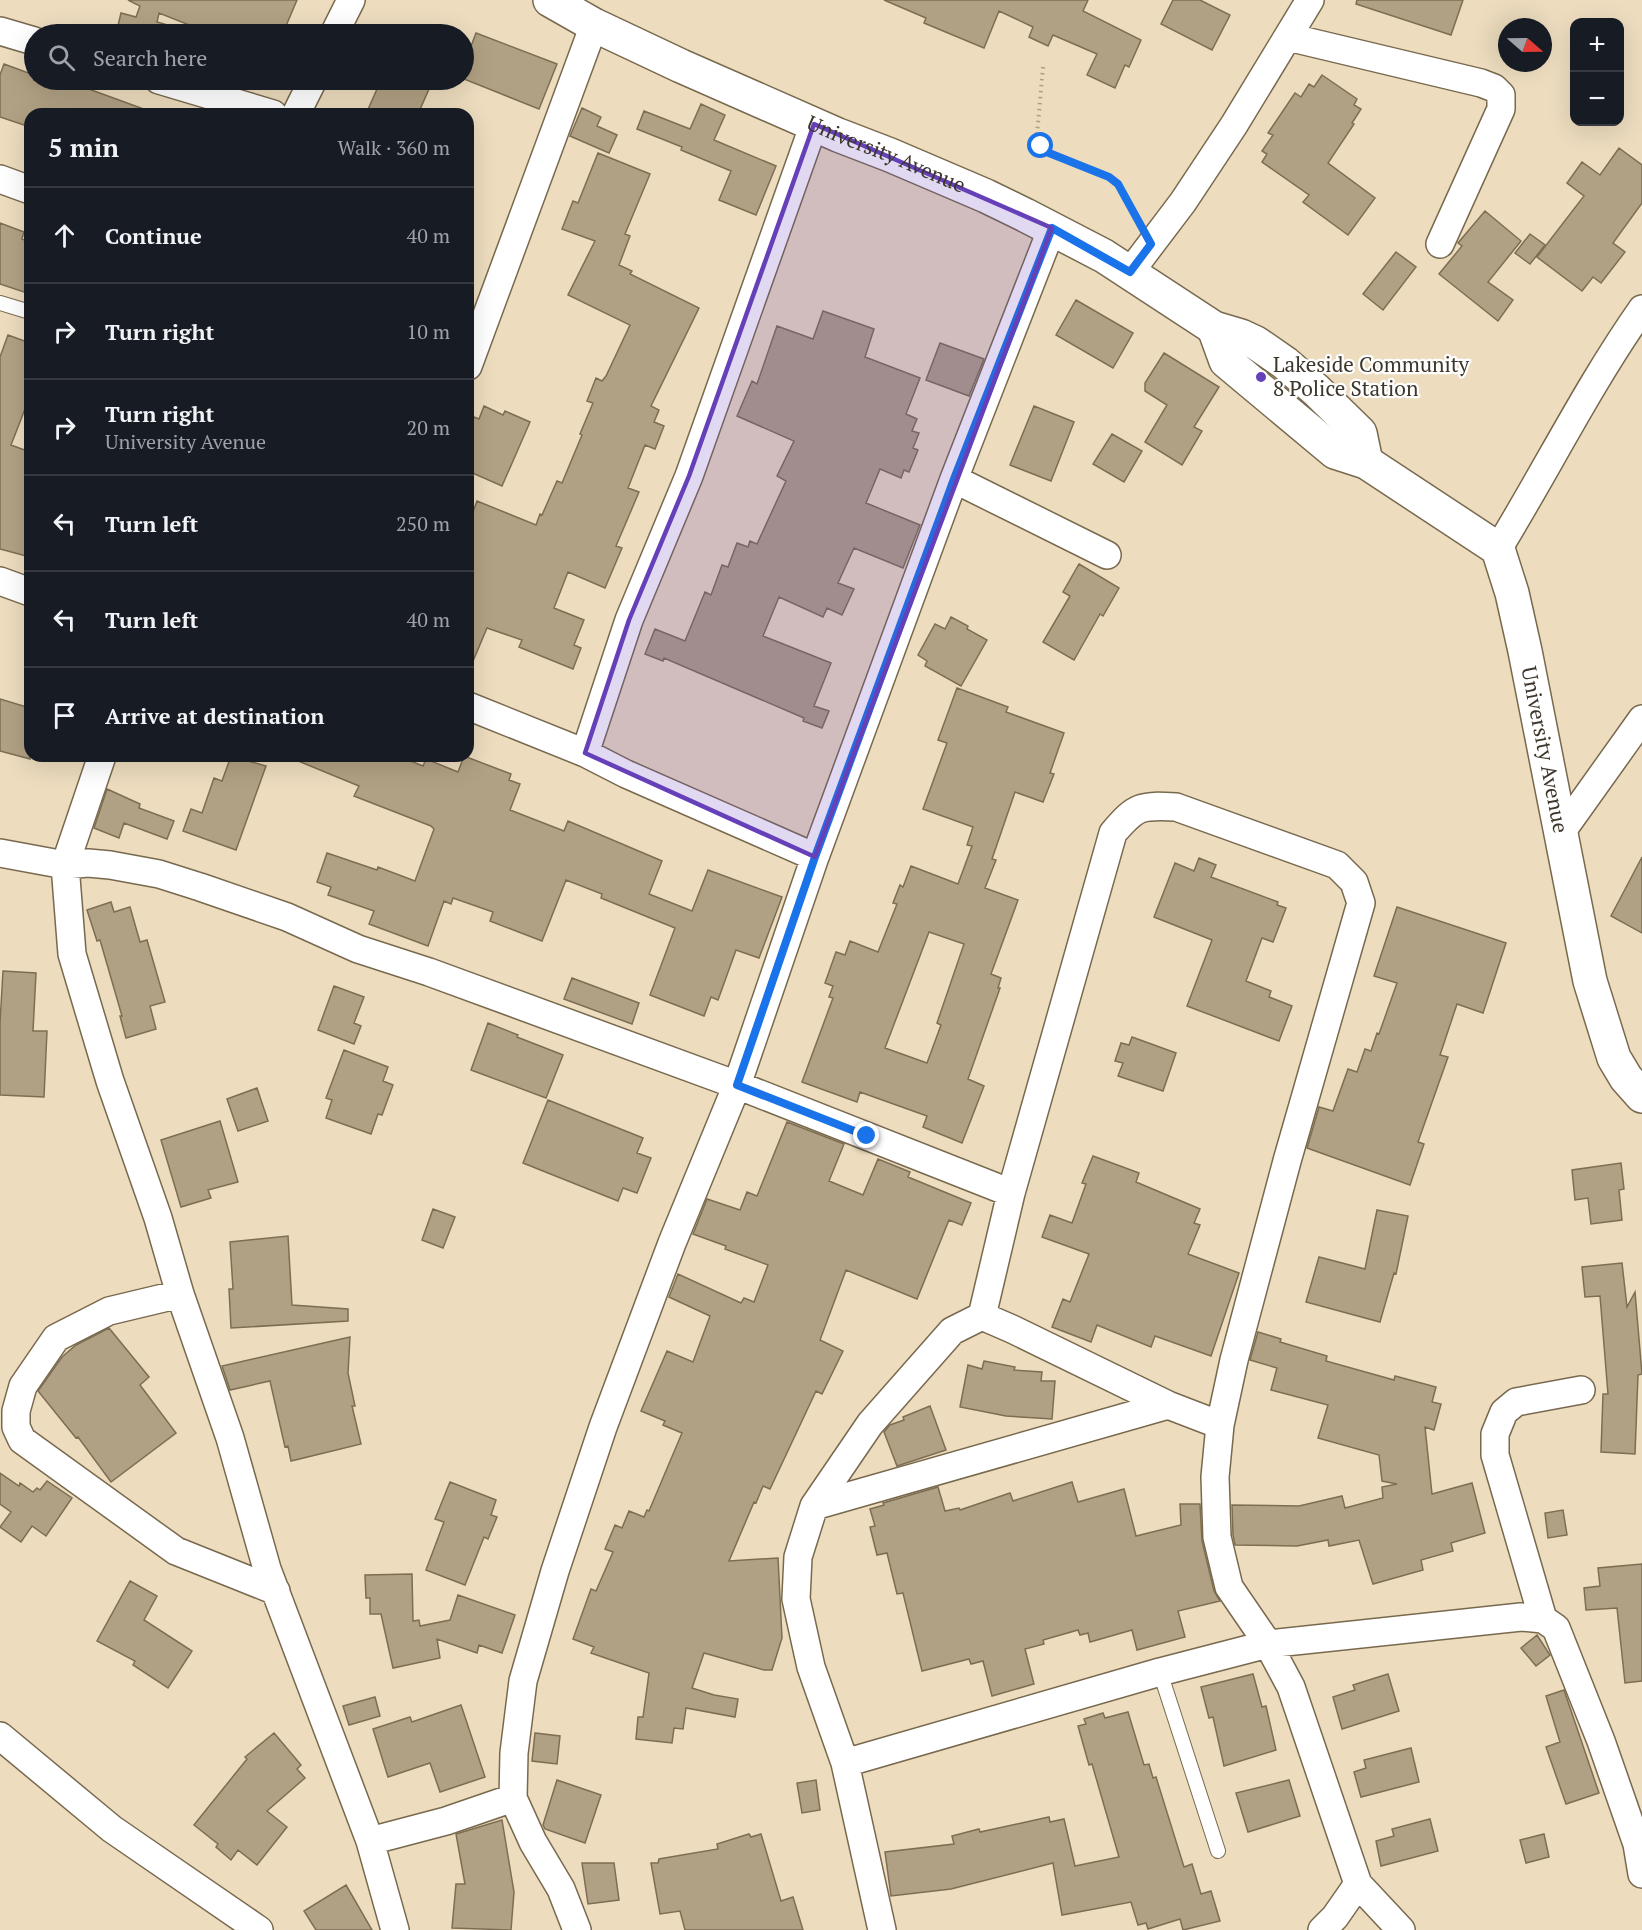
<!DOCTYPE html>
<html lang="en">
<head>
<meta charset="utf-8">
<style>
	:root { --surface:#171b24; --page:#20242c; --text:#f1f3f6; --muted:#9ea1a6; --line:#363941 }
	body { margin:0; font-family:"PT Serif",serif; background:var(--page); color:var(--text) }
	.controls { position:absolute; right:18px; top:18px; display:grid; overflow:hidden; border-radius:12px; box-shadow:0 6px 24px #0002 }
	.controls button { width:54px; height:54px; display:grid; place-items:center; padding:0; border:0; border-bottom:2px solid var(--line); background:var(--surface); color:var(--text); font:30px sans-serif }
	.compass { position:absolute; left:1498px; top:18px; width:54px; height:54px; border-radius:50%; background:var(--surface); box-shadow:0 6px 24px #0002; rotate:110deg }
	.stop { position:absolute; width:18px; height:18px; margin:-14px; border:4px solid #1a73e8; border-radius:50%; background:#fff }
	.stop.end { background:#1a73e8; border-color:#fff; box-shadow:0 2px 6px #0008 }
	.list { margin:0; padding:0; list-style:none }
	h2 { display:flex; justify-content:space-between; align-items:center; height:78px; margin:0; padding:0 24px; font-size:26px }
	h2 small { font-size:20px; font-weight:400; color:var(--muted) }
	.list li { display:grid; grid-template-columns:39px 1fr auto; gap:18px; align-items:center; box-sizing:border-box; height:96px; padding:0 24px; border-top:2px solid var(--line) }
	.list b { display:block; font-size:22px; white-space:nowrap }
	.list p { margin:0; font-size:20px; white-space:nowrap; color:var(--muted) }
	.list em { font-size:20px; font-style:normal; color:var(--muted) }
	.icon { flex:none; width:33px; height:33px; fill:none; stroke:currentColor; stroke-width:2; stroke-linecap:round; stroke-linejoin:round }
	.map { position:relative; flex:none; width:1642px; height:1930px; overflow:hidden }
	.search { position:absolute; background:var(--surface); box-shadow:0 6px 24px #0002; left:24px; top:24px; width:450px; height:66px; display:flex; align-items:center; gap:15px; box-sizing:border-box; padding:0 21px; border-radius:33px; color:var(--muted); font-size:22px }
	.panel { position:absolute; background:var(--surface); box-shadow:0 6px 24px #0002; left:24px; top:108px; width:450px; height:654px; border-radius:18px }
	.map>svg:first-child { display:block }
	.building { fill:#b1a184; stroke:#7d6e53; stroke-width:1.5; fill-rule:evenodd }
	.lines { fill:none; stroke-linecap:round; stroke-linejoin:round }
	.service-casing { stroke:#78694e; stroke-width:16 }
	.minor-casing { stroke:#78694e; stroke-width:30 }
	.tertiary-casing { stroke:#78694e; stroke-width:36 }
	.path { stroke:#ac9f88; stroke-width:4; stroke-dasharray:1.5 4.5; stroke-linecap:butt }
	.service { stroke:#fff; stroke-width:14 }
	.minor { stroke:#fff; stroke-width:27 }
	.tertiary { stroke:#fff; stroke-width:33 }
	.route { stroke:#1a73e8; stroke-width:8 }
	.marked { fill:#6540b8; fill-opacity:0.2; stroke:#6540b8; stroke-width:4.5; stroke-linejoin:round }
	.poi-dot { fill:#6540b8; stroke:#fff; stroke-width:2 }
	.labels { text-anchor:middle; stroke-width:4.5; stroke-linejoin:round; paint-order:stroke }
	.street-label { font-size:21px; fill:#3d362a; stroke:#fff }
	.poi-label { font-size:21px; fill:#3d362a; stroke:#fff; text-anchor:start }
</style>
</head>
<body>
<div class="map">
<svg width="1642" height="1930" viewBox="0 0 1642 1930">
	<rect width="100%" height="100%" fill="#eddcbe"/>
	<path class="building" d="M128,0h169l-14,33 -6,-3 -2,4h-63l-53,-21 -2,9 21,6 -1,6h-61l5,-21 15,4 4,-11z
		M884,0h204l-5,11 58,29 -12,27 -4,-2 -10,23 -28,-13 10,-21 -44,-19 -5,11 -19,-9 4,-10 -34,-16 -15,37 -60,-25 2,-5z
		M1173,0h27l30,15 -18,35 -51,-26z
		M1357,0h106l-12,35 -95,-31z
		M476,33l81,31 -18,45 -75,-30v-14z
		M4,64l30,11v5h30l88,32v2h-122l-3,12 -27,-9v-42z
		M1322,75l35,24 -3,6 7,4 -9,14 2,1 -26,39 47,35 -27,37 -45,-33 6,-7 -47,-33 5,-8 -5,-3 11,-16 -5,-2 27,-40 6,4 8,-13 5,3z
		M381,80h52l-15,34h-52z
		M701,104l24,11 -11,25 62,26 -20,49 -37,-15 12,-29 -50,-21 1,-3 -45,-18 7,-18 46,18z
		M582,108l19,9 -4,9 20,9 -8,18 -39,-17z
		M1619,148l23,17v38l-29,40 12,9 -24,31 -8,-6 -11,14 -45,-34 47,-61 -17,-13 15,-21 18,13z
		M598,153l52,21 -25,60 5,2 -11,29 13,6 -2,3 69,34 -48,98 8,4 -5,12 10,4 -9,23 -10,-4 -17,43 11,4 -23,54 6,2 -17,40 -37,-16 -14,36 30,12 -10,25 7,3 -8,21 -54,-22 3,-7 -35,-12 -19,45v-148l9,-24 59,24 4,-11 2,1 15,-34 5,2 20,-48 -2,-1 13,-31 -6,-2 9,-23 6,3 4,-5 24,-51 -62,-30 27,-54 -33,-12 11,-28 5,2z
		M1485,211l36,30 -33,41 25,18 -15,21 -59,-47 23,-28 -4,-3z
		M0,223l24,9 -2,7 8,3v52l-30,-10z
		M1530,234l15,11 -15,19 -15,-11z
		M1396,252l20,15 -33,43 -20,-16z
		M1076,300l57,33 -20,35 -57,-33z
		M823,311l51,18 -9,28 55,21 -14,36 11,5 -5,12 7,2 -6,15 5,2 -9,22 -5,-2 -3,8 -21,-9 -14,34 54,22 -17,43 -49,-20 -16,35 16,6 -12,26 -15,-7 -4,9 -44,-20 -16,39 68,27 -17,43 15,5 -7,17 -19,-7 1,-3 -140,-60 -1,3 -18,-7 10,-25 30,12 20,-49 6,3 11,-30 6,2 9,-24 11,4 2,-6 7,3 29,-63 -9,-5 17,-35 -57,-25 15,-35 5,3 20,-58 36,13z
		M8,335l22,8v53l-19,49 19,7v105l-30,-8v-192z
		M940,343l44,16 -15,37 -43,-16z
		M1164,353l55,34 -25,40 8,4 -20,34 -37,-23 22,-37 -22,-14v-8z
		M484,406l19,9 2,-4 25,11 -28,64 -34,-15v-39l6,-15 5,2z
		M1034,406l40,16 -23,59 -41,-16z
		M1112,434l30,17 -18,31 -31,-18z
		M1079,564l40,24 -16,28 -3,-2 -26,46 -31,-18 27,-46 -7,-4z
		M951,617l17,9 -1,3 20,11 -26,46 -36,-20 2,-5 -9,-6 17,-31 10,5z
		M957,688l51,19 -2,5 58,21 -14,40 4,1 -11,28 -28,-10 -23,67 4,1 -11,28 33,12 -27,74 10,4 -3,10h2l-32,91 16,7 -22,57 -39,-16 4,-11 -67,-24 -3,10 -55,-20 31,-84 -4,-1 4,-11 -8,-3 11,-31 9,3 5,-14 28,11 19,-48 -4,-1 7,-18 3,2 8,-21 47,18 14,-38 -5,-1 6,-18 -50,-18 24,-66 -9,-3zM929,932l35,12 -27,79 4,2 -14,38 -42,-15z
		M0,699l30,9v51l-30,-8z
		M231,756l35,10 -30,84 -53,-19 8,-22 11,4 12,-35 8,3z
		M286,756h112l25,10 3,-7 32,13 6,-16 47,18 -2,6 11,4 -10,26 54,21 4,-10 94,40 -13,33 43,17 16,-41 74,27 -23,61 -23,-8 -18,50 -7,-3 -7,19 -54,-21 25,-67 -74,-30 1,-4 -36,-14 -24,61 -52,-20 3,-9 -40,-14 -2,6 -7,-3 -16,45 -59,-22 5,-13 -46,-16 3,-8 -14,-5 10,-29 50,17 1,-3 37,14 19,-52 -3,-3 -77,-30 5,-10z
		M107,789l33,15 -1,4 35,13 -7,18 -43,-16 -5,15 -25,-10z
		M1642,857v76l-31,-17z
		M1199,858l17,7 -5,12 67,25 -1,3 9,3 -13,34 -11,-4 -16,43 25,10 -2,6 23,9 -13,35 -92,-35 25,-66 -58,-23 21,-54 19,8z
		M111,902l3,10 16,-5 10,35 7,-2 18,62 -15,4 6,23 -30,9 -6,-22h2l-22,-76 -3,1 -10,-31z
		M1397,907l109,36 -23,70 -26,-9 -17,51 8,2 -30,85 6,2 -14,41 -103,-37 12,-41 14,4 15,-42 9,3 8,-23 6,2 6,-18 2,1 18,-51 -23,-7z
		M3,971l33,2 -3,58h14l-3,66 -44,-2v-72z
		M572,978l67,25 -7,21 -68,-25z
		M334,986l30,11 -10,26 7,3 -7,18 -36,-14z
		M488,1023l30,12 -1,2 46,18 -17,43 -75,-28z
		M1132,1037l44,16 -13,38 -45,-15 5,-13 -8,-2 6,-18 8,2z
		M344,1050l44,17 -5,14 10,4 -11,30 -4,-1 -7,20 -45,-16 6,-18 -6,-2z
		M257,1088l11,33 -30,10 -11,-32z
		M548,1100l95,38 -6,15 14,5 -14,35 -14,-5 -5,13 -95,-38z
		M220,1121l18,61 -30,8 3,8 -30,9 -20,-67z
		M787,1122l57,22 -15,37 34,14 15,-36 32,13 -2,5 63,26 -9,22 -13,-5 -32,79 -71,-29 -26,70 23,11 -21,43 -6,-3 -46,98 -7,-3 -7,17 -2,-1 -25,59 49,-3 4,80 -10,32h-8l-60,-17 -12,35 22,7 24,4 -3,18 -49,-9 -3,21 -9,-1 -2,15 -36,-4 2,-22h5l6,-44 -58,-20 3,-6 -21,-8 18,-50 5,2 17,-39 -8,-3 10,-24 7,3 7,-17 15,6 3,-7 2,1 33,-78 -19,-8 2,-4 -24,-10 26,-60 26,11 17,-46 -41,-19 9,-23 63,29 3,-5 10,4 14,-37 -43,-16 1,-3 -33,-12 14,-35 33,11 7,-18 10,4z
		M1093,1156l46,17 -3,9 64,27 -6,14 6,2 -12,29 51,19 -28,83 -56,-20 -4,11 -54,-22 -6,17 -39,-15 11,-28 7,3 19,-48 -47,-17 8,-22 22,8 14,-39 -4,-1z
		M1621,1163l3,26 -5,1 3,30 -31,4 -3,-26 -13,2 -3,-30z
		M433,1209l22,8 -12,31 -21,-8z
		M1377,1210l31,6 -12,58 -2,-1 -14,49 -74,-20 13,-45 46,12z
		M288,1236l4,69 56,4v12l-117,7 -2,-39h4l-3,-47z
		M1622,1263l5,44 8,-15 7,82 -4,1 -3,79 -34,-2 2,-58h5l-8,-98 -15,1 -3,-30z
		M109,1328l40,49 -9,8 36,48 -65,49 -33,-45 -2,1 -38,-47 24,-34 14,-12z
		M1258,1332l23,7 -1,3 47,14 -1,5 68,19 1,-4 41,11 -4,15 9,2 -7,26 -9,-3 7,67 40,-11 13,50 -34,10 2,8 -32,9 2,10 -50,14 -14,-44 -30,6 -1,-6 -31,6 -62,-1 -2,-10 -1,-30 67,1 43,-10 3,12 38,-10 -1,-11 15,-3 -15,-3 -3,-26 -61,-17 10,-33 -57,-15 6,-22 -27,-8z
		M350,1337l-2,36 7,33h-3l9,38 -70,17 -3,-15 -3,1 -15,-66 -40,9 -8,-24z
		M984,1361l31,6 -1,3 28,2 -1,9h14l-3,38 -46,-3 -46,-9 8,-42 14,4z
		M930,1406l16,44 -49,16 -13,-34 6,-7 14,-5 -1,-3z
		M0,1473l19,13 1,-3 13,9 4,-4 3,2 7,-9 25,17 -26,38 -14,-10 -11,16 -21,-15 11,-15 -11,-8z
		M450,1482l46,18 -5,15 6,2 -9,22 -4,-2 -19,48 -39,-15 18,-48 -9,-3z
		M1072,1482l6,20 46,-13 12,47 45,-11 -1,-21h20l2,37 12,50 6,10 -42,10 7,26 -48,13 -5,-20 -42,12 -2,-9 -8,2 -2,-5 -35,10 1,4 -19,5 9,35 -42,12 -9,-35 -12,3 -2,-5 -47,12 -19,-78 -6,1 -10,-41 -10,2 -7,-28 5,-1 -5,-17 14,-4 -1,-2 55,-16 7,24 14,-3 1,2 50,-17 3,8z
		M1563,1510l4,25 -19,3 -3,-25z
		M1642,1564v117l-17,2 -8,-75 -31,2 -2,-22 16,-2 -2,-18z
		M412,1574l1,47 6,-1 1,6 30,-6 8,-25 57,20 -13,38 -23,-8 -2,8 -40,-14 3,19 -47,10 -12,-54h-11v-16h-4l-1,-23z
		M130,1581l27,15 -13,24 48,31 -24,37 -35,-23 2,-4 -38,-20z
		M1537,1635l13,20 -14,11 -15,-18z
		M1253,1674l9,33 4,-1 10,44 -52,16 -11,-49 -4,1 -8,-31z
		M1388,1674l11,37 -57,18 -9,-32 22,-7 -2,-5z
		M1564,1690l35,103 -33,11 -20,-57 14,-5 -14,-46z
		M375,1697l5,19 -31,9 -6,-19z
		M461,1705l24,72 -45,15 -10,-29 -42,14 -15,-48 37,-12 2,5z
		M1128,1712l16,53 5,-1 4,14 3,-1 28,90 8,-3 9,30 10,-3 9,30 -37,9 -3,-11 -32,10 -2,-6 -8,2 -7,-23 -69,13 -9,-52 -102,26 -60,7 -6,-44 69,-8 -2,-8 27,-7 1,3 69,-15 1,5 14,-3 11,47 44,-9 -27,-93 -3,1 -11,-39 8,-2 -2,-5 19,-6 2,5z
		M274,1733l27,32 -4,4 8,9 -38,33 20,16 -30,38 -19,-15 -7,10 -15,-13 2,-3 -24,-19 53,-66 -2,-2z
		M535,1733l25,3 -3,28 -25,-3z
		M1411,1748l8,34 -58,15 -7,-25 12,-4 -2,-8z
		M557,1780l44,15 -16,48 -40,-14 -2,-4z
		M816,1780l4,30 -18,3 -5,-30z
		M1289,1780l11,36 -52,16 -12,-39z
		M1430,1819l8,32 -57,15 -5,-25 18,-5 -2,-7z
		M502,1820l12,72 -3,38 -59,-2 4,-44h9l-9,-50z
		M749,1834l2,3 10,-3 20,67 12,-4 10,33h-118l-5,-19 -20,3 -9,-51h7l1,-4 59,-10 -1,-5z
		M1544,1834l5,23 -23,6 -6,-23z
		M582,1863h32l5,37 -31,4z
		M346,1885l26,45h-56l-12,-19z"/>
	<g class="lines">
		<g class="service-casing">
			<path id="service" d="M0,303l30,9
				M1160,1672l58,179"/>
		</g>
		<g class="minor-casing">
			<path id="minor" d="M0,31l34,10
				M334,34l17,-34
				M1288,37l193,46 13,5 7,7v14l-61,135
				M159,80l114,34
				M296,114l17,-34
				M0,179l30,11
				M1130,272l53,-70 51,-77 76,-125
				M468,366l126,-341
				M954,479l153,76
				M1498,549c49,-80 90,-163 144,-240
				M0,581l30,11
				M468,706l117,47 41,21 189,83
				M585,753l44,-133 60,-144 125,-352
				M102,756l-37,109 7,89 38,127 48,137 22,76 50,144 37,131 103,272 25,89
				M1560,834l82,-115
				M0,853l65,12 23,-2 22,2 49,9 41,13 87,30 71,32 71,23 308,113 274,108
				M180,1294l-71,17 -53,27 -33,48 -7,25v16l6,13 154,111 100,40
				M982,1316l29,-123 102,-360c23,-27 27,-28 63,-26l161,58 17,17 7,21 -74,258 -53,199 -14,65 -5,52 2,60 12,50 39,57 23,43 67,197 43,46
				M814,1506l354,-101
				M1543,1619l-48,-164v-21l9,-22 12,-10 65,-12
				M0,1736l112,93 147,101
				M845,1763l315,-91 108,-28 253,-27 22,2 13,9 45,113 36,103 5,30
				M370,1841l76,-20 67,-23
				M577,1930l-16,-41 -28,-47 -20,-44 1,-45 9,-72 32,-110 48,-144 69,-184 65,-158 78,-228 139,-378 98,-251
				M882,1930l-37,-167 -34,-96 -15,-68 2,-42 16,-51 56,-82 82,-93 30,-15 30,13 156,76 52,20
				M1322,1930l13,-13 23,-33"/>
		</g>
		<g class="tertiary-casing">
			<g id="tertiary">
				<path id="s1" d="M550,0l44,25 87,41 157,69 52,20 96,41 39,19 79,41 110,72 27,8 15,7 29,20 31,27 44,43 6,29"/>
				<path id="s2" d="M1214,328l12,33 109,91 31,10 132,87 14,44 13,58 65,330 24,77 12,20 16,18"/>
			</g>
		</g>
		<path class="path" d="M1043,67l-6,68 4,11 8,7 60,24 9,7 21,38"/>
		<use href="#service" class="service"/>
		<use href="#minor" class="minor"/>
		<use href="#tertiary" class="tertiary"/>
	</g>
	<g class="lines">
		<path class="route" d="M867,1136l-130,-51 78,-228 139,-378 98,-251 78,44 21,-28 -33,-60 -9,-7 -60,-24 -8,-7"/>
	</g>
	<path class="marked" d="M814,124l238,104 -237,629 -230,-104 44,-133 60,-144z"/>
	<circle class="poi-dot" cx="1261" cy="377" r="6"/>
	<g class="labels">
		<g class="street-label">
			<text dy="7" stroke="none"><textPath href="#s1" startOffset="370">University Avenue</textPath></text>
			<text dy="7" stroke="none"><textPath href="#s2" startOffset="574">University Avenue</textPath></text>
		</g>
		<g class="poi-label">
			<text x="1273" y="372">Lakeside Community<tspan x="1273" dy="24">8 Police Station</tspan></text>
		</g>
	</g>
</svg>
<div class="controls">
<button>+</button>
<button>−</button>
</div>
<svg class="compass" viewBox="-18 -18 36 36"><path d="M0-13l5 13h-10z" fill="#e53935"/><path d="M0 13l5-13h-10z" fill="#9ea1a6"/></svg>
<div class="stop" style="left:1041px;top:146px"></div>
<div class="stop end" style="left:867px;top:1136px"></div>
<div class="search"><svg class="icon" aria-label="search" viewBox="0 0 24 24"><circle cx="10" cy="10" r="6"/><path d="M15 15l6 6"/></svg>Search here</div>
<section class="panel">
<h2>5 min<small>Walk · 360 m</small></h2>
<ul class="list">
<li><svg class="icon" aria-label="ahead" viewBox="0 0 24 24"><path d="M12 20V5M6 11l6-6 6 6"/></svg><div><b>Continue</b></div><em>40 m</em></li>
<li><svg class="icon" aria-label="right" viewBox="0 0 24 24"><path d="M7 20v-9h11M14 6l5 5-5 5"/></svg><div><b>Turn right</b></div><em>10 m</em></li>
<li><svg class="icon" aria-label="right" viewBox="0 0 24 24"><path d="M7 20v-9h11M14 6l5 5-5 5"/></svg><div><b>Turn right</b><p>University Avenue</p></div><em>20 m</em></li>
<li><svg class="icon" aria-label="left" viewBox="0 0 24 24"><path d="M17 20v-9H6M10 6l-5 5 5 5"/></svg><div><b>Turn left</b></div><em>250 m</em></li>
<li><svg class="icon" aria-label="left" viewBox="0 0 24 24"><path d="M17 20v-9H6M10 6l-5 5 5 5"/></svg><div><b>Turn left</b></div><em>40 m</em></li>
<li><svg class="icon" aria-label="arrive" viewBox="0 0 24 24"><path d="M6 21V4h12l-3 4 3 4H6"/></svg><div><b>Arrive at destination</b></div></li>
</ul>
</section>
</div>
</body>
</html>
